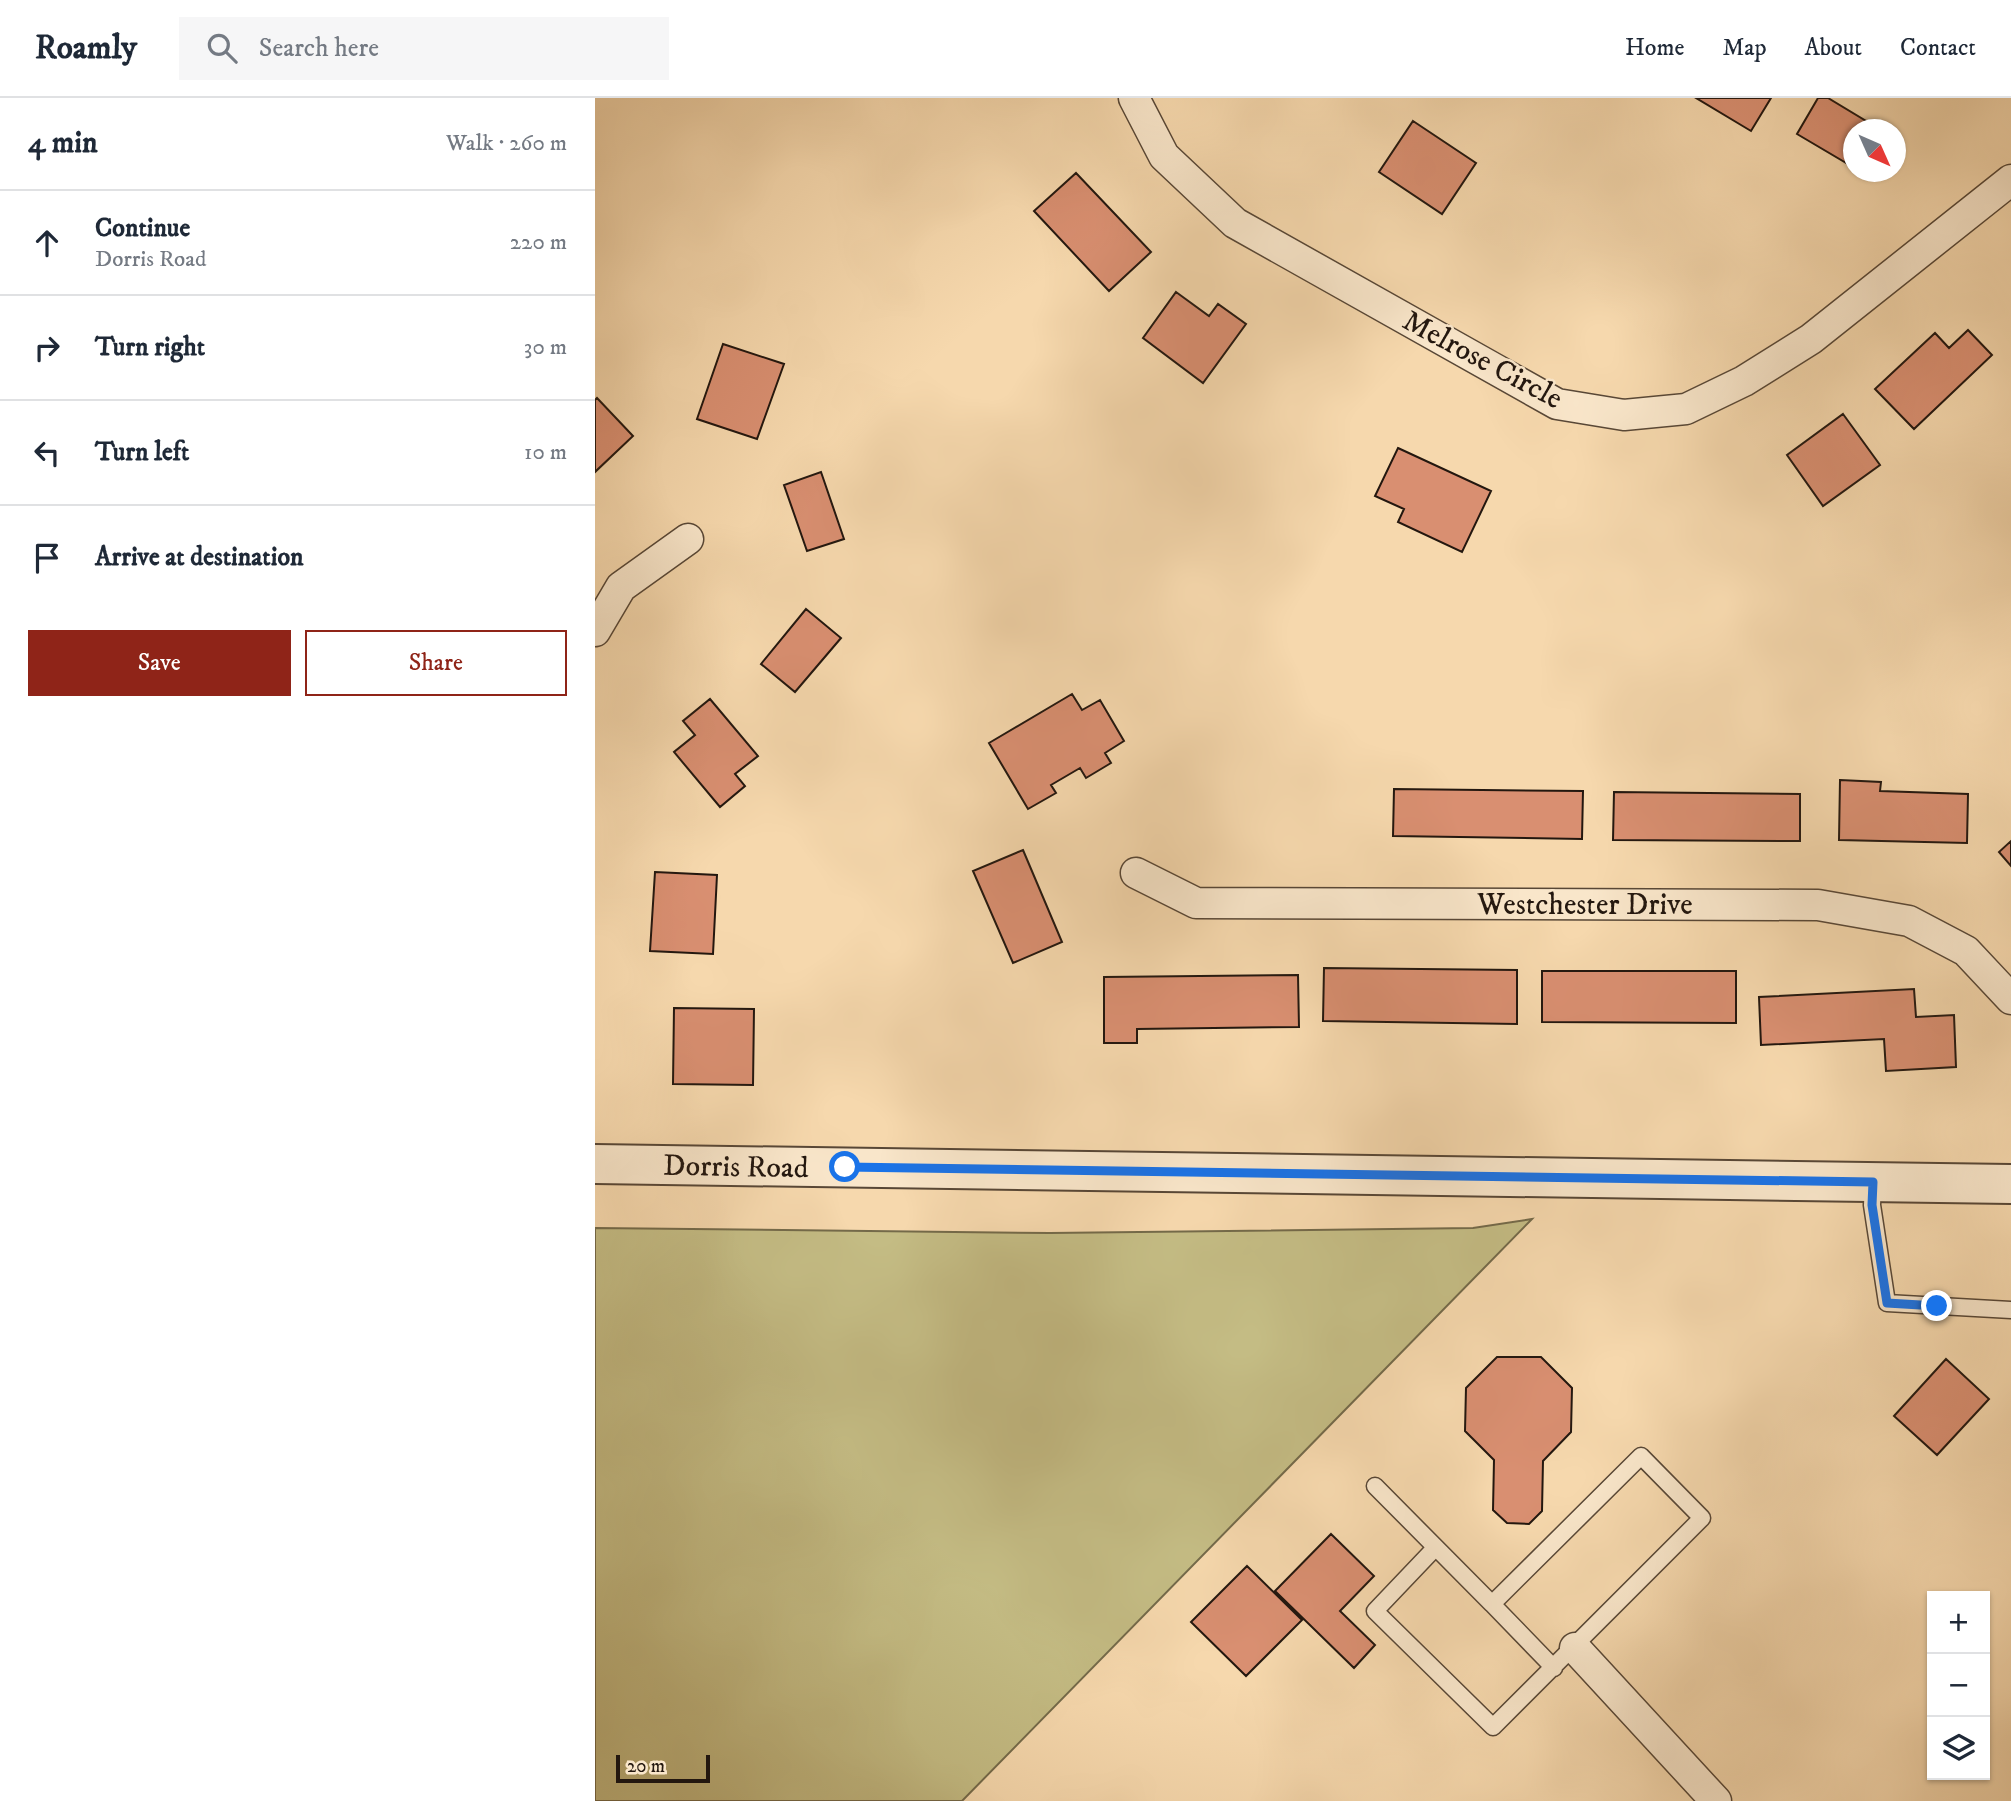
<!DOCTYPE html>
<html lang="en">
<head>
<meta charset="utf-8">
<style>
	:root { --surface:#fff; --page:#f6f6f7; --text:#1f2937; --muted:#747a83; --line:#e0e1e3; --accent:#8f2418 }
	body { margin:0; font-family:"IM FELL DW Pica",serif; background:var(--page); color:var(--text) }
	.controls { position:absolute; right:21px; bottom:21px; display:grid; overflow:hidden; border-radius:0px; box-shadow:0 2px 5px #0004 }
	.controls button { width:63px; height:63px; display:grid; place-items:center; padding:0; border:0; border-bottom:2px solid var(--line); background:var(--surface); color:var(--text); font:35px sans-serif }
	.compass { position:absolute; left:1248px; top:21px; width:63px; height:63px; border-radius:50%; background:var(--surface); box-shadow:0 2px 5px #0004; rotate:135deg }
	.scale { position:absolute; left:21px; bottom:18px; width:94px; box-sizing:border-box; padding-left:7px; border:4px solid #23170f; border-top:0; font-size:19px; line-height:24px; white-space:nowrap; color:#23170f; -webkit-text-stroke:5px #f9e6ca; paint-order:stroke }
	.stop { position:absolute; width:21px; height:21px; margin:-16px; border:5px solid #1a73e8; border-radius:50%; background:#fff }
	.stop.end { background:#1a73e8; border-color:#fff; box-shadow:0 2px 7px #0008 }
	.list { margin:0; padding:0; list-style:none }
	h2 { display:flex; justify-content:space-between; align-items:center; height:91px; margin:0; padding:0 28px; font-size:30px }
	h2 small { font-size:23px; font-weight:400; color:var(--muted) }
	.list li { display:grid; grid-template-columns:46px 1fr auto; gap:21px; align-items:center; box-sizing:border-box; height:105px; padding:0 28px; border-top:2px solid var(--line) }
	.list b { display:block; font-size:26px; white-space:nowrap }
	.list p { margin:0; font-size:23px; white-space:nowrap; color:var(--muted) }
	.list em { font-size:23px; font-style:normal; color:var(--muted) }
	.actions { display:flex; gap:14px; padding:21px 28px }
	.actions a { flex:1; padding:16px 0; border:2px solid var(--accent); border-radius:0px; text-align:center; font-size:24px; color:var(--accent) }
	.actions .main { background:var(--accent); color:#fff }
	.icon { flex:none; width:38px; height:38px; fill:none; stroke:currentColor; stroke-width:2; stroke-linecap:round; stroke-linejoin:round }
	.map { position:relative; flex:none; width:1416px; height:1703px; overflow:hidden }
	header { display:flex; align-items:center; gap:42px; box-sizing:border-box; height:98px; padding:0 35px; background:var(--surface); border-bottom:2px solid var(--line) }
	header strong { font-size:33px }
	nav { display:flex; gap:38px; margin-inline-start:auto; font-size:24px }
	.search { width:490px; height:63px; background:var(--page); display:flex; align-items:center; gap:18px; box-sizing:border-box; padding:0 24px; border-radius:0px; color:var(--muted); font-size:26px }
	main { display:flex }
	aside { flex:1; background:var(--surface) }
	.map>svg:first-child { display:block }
	.green { fill:#c4bc84; stroke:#746a4a; stroke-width:2 }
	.building { fill:#d98f71; stroke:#23170f; stroke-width:2 }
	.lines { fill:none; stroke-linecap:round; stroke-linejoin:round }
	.service-casing { stroke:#584736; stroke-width:19 }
	.minor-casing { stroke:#584736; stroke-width:33 }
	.tertiary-casing { stroke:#584736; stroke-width:42 }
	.service { stroke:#f9e6ca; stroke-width:16 }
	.minor { stroke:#f9e6ca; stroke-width:30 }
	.tertiary { stroke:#f9e6ca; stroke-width:38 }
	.route { stroke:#1a73e8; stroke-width:9 }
	.labels { text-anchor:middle; stroke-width:5; stroke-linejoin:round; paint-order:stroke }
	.street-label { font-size:30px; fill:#23170f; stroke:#f9e6ca }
</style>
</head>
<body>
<header>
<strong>Roamly</strong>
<div class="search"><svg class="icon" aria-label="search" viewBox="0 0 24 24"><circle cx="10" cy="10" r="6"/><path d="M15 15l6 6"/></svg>Search here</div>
<nav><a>Home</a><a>Map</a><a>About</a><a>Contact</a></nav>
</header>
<main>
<aside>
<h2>4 min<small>Walk · 260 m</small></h2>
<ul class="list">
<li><svg class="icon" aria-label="ahead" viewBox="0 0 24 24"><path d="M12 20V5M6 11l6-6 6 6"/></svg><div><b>Continue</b><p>Dorris Road</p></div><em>220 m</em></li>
<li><svg class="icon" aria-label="right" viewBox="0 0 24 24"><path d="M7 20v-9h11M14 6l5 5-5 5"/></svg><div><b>Turn right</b></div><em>30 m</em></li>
<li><svg class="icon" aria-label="left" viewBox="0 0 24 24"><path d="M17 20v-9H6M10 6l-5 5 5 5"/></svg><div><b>Turn left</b></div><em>10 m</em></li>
<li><svg class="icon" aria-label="arrive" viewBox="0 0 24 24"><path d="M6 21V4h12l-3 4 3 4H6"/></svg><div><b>Arrive at destination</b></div></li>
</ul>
<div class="actions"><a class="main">Save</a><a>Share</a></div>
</aside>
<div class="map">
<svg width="1416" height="1703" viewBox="0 0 1416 1703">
	<rect width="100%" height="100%" fill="#f6d8ad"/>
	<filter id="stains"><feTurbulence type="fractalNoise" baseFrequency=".00286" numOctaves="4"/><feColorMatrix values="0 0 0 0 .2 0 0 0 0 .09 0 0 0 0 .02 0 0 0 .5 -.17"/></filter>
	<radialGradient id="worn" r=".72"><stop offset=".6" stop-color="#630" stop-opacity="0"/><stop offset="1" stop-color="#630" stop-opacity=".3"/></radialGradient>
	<path class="green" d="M937,1121l-570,582h-367v-573l455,5 423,-5z"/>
	<path class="building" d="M1101,0h75l-20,33z
		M1223,0h10l53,32h-28v37l-56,-33z
		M818,23l63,42 -34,51 -63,-42z
		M481,75l75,79 -42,39 -75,-80z
		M581,194l33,24 9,-12 28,20 -43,59 -60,-45z
		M1373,232l24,25 -78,74 -39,-40 60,-56 14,15z
		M128,246l61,20 -27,75 -60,-20z
		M2,300l36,38 -38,36v-72z
		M1248,316l37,51 -57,41 -36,-51z
		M803,350l93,43 -29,61 -64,-30 6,-13 -29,-13z
		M226,374l23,67 -37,12 -23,-66z
		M211,511l35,29 -46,54 -34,-28z
		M477,596l10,16 18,-10 24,41 -19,12 6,10 -25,15 -6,-10 -29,17 5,8 -28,16 -39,-66z
		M115,601l48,57 -23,18 10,12 -25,21 -46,-55 21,-17 -12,-14z
		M1245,682l41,2 -1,9 88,3 -1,49 -128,-3z
		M799,691l189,2 -1,48 -189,-3z
		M1019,694l186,2v47l-187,-1z
		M1416,743v25l-12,-14z
		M428,752l39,92 -49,21 -40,-92z
		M60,774l62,3 -4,79 -63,-3z
		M729,870l193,2v54l-194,-3z
		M947,873h194v52l-194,-1z
		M703,877l1,52 -162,2v14h-33v-66z
		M1319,891l2,28 38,-2 2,52 -70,4 -2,-32 -123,6 -2,-48z
		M79,910l80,1 -1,76 -80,-1z
		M902,1259h44l31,31 -1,44 -28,29 -1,50 -13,13 -22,-1 -14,-13 1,-50 -29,-29 1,-43z
		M1351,1261l43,40 -52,56 -43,-39z
		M736,1436l43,42 -34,35 35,34 -21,23 -79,-77z
		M652,1468l55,54 -56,56 -55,-54z"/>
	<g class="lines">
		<g class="service-casing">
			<path id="service" d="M1278,1084l-1,23 15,98 124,7
				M780,1388l117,118 149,-148 61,62 -209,209 -118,-116 60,-63
				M897,1506l62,64"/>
		</g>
		<g class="minor-casing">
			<path id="minor" d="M539,0l30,58 71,67 322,181 67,11 62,-6 58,-28 67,-42 200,-159
				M0,533l26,-44 67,-48
				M541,775l60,30 622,2 91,16 57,30 45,48
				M980,1550l141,153"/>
		</g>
		<g class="tertiary-casing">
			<path id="tertiary" d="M0,1066l1416,20"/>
		</g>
		<use href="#service" class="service"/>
		<use href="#minor" class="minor"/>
		<use href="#tertiary" class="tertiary"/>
	</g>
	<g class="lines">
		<path class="route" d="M250,1069l1028,15 -1,23 15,98 50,3"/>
	</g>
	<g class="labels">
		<g class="street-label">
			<text transform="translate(888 261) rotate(28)" y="10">Melrose Circle</text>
			<text x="990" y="816">Westchester Drive</text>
			<text transform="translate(141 1068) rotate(1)" y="10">Dorris Road</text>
		</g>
	</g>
	<rect width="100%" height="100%" filter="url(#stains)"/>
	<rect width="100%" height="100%" fill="url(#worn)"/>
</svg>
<div class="controls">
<button>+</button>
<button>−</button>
<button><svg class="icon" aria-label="layers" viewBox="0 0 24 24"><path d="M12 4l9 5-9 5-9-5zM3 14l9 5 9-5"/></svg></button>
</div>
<svg class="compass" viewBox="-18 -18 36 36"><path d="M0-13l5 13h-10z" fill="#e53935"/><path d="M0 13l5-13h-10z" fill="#747a83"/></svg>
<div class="scale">20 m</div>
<div class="stop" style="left:250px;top:1069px"></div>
<div class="stop end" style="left:1342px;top:1208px"></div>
</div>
</main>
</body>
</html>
